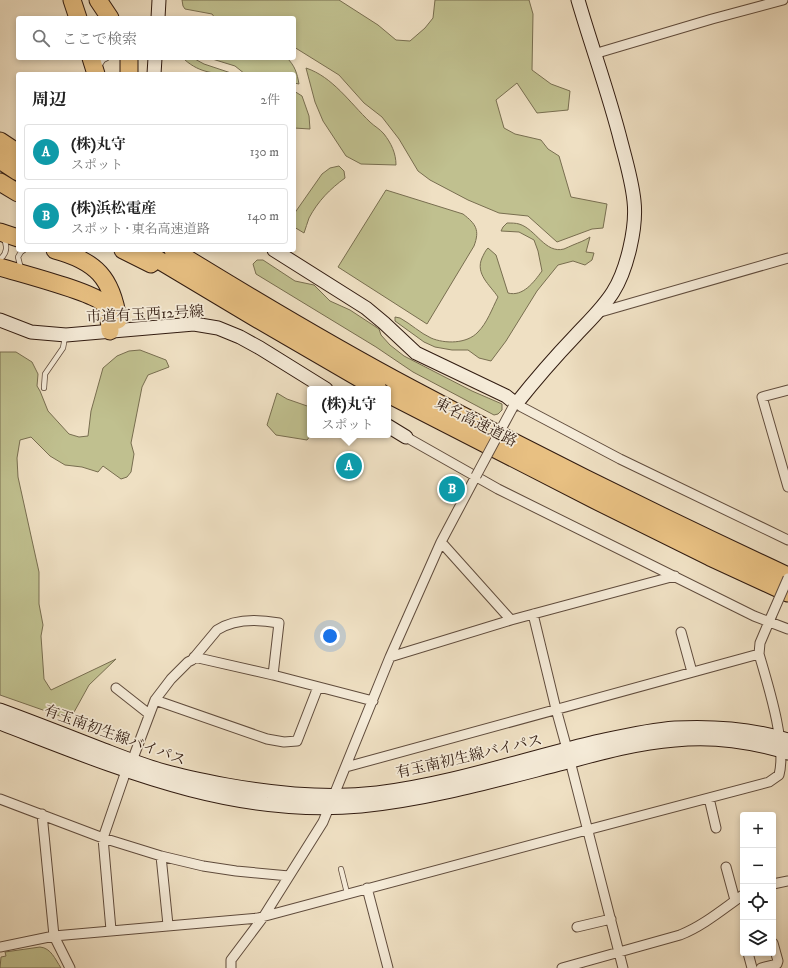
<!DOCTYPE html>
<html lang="ja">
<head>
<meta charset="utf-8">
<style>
	:root { --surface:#fff; --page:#f2f2f2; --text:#222; --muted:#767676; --line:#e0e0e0; --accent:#1a73e8 }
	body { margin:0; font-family:"IM FELL DW Pica","Noto Serif JP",serif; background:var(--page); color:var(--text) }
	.controls { position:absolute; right:12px; bottom:12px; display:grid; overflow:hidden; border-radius:4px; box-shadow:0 2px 6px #0003 }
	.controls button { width:36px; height:36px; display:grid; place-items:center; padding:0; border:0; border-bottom:1px solid var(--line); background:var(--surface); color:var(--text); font:20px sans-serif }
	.you { position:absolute; left:330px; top:636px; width:14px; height:14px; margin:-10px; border:3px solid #fff; border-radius:50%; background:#1a73e8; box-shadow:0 0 0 6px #1a73e833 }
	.badge { display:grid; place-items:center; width:26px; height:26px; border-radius:50%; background:var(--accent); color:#fff; font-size:13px; font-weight:700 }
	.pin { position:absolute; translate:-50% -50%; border:2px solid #fff; box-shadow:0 1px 4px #0006 }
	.popup { position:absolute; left:307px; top:386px; width:84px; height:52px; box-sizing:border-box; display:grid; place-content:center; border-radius:4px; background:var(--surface); filter:drop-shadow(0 1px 3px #0005); font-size:13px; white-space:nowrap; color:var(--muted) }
	.popup b { font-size:15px; color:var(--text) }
	.popup::after { content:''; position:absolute; left:50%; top:100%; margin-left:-8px; border:8px solid transparent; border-top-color:var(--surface) }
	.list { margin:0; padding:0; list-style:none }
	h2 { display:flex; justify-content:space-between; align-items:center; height:52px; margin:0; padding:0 16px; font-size:17px }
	h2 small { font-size:13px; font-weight:400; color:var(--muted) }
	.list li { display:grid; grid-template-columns:26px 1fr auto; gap:12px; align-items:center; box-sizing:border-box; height:56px; margin:0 8px 8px; padding:0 8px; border:1px solid var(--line); border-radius:4px }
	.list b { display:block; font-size:15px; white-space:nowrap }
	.list p { margin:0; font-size:13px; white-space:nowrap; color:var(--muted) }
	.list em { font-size:13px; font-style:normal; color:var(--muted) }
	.icon { flex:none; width:22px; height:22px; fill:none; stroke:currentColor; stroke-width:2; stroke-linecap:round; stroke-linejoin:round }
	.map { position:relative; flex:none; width:788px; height:968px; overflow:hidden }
	.search { position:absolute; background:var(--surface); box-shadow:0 2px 6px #0003; left:16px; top:16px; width:280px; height:44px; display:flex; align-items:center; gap:10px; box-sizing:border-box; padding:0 14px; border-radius:4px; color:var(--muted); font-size:15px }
	.panel { position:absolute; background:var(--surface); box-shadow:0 2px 6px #0003; left:16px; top:72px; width:280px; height:180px; border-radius:4px }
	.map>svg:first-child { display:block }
	.green { fill:#c0c08f; stroke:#786e50 }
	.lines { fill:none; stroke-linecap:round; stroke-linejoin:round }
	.lane-casing { stroke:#604c3d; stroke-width:6 }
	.street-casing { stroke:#604c3d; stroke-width:11 }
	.secondary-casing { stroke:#311b10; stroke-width:15 }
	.highway-casing { stroke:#311b10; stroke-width:19 }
	.lane { stroke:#f5ebd8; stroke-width:4.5 }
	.street { stroke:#f5ebd8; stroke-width:9 }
	.secondary { stroke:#f5ebd8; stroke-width:13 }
	.highway { stroke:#e8c082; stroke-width:17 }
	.street-bridge-casing { stroke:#604c3d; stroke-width:11; stroke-linecap:butt }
	.street-bridge { stroke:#f5ebd8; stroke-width:9 }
	.labels { text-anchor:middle; stroke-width:3.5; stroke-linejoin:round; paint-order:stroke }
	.street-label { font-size:15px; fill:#311b10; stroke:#f5ebd8 }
</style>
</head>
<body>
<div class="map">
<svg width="788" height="968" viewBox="0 0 788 968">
	<rect width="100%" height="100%" fill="#efe0c3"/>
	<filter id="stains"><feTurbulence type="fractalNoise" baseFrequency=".005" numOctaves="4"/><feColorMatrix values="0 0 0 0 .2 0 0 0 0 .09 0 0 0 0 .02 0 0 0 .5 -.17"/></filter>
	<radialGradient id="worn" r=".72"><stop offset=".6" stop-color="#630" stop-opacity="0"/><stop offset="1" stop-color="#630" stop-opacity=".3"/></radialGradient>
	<path class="green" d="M182,0h157l39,25 18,15 14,1 15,-13 8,-10 2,-18h94l4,14 -1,56 19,14 19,7 -2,19 -31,3 -20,-30 -21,17 8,28 11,6 26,6 7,9 11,7 12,41 36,7 -4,24 -11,1 -35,13 -29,-26 -29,-3 -31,-13 -38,-20 -12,-9 -19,-32 -17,-22 -18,-14 -25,-28 -45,-28v-29h-79l-3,-4 -27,-5 -2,-3z
		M185,58h8l11,6 30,10c-19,0 -34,-1 -49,-14z
		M209,58h78c8,8 10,15 12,26l-5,-1v-9h-49l-10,-8z
		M306,68c27,9 44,35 64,54 4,4 10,7 14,12 7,9 12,19 12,31l-35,-1 -15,-8 -23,-35 -8,-19z
		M294,91l8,5 7,20 1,13 -16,-1z
		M339,166l5,5 1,7c-15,11 -27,23 -36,40 -2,5 -3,10 -5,15l-10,-6v-13l28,-40 8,-6z
		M386,190l77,24c13,10 17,16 11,32l-47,78 -89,-57z
		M507,223c4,0 9,0 12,1 17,5 26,30 45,25 3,-1 6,-3 9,-4 7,-3 11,-4 17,-8l-4,15 8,1 -2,7 -7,5 -12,-4 -15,4 -21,26 -31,50 -15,20 -12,-3 -11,-8h-16l-17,-3 -11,-5 -29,-21v-4l5,1c11,6 20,15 31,20 14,6 36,6 47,-6 9,-9 14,-23 20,-35 -8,-12 -23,-23 -16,-39 2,-4 3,-7 6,-10l8,7 12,38c15,4 26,-11 34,-22l-4,-20 -4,-11 -15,-8 -18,-1 2,-4z
		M257,260h6l32,21 19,4 16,16 20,9 29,19 2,6 9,10 14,11 68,35 30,13v6l-4,4 -4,1 -81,-43 -37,-25 -120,-73 -3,-10z
		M140,350l26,10 3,7 -21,8 -6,12 -11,56 3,11 -3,18 -4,5 -6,2 -18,-13 -5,6 -16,-5 -17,-2 -15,-9 -19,-19 -11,3 -3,18 1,19 21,95v32l4,21 -2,11 3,43 7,11 65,-31 -27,26 -16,29 -13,2 -60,-21v-343h16l16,10 6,12 -1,12 3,5 8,20 21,23 10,3 9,-1 3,-25 12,-43 14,-12 12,-5z
		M277,393l10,6 23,8v28h1l-4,5 -31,-5 -9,-10z
		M40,947c11,1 15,12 21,21h-61l1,-11 5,-1 -1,-4z"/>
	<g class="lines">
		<g class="lane-casing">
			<path id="lane" d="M99,66l4,-6 4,-2
				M0,259c7,-5 8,-14 3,-21
				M21,269l-3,-12 3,-5 3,-2
				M44,388l1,-14 18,-26 2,-11
				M341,869l6,24"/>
		</g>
		<g class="street-casing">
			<path id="street" d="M594,54l118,-35 71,-19
				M597,313l191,-55
				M788,390l-26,7 26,90
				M513,407l3,-3 104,55 168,81
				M406,437l92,52 256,127 34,13
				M441,542l70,78
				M533,614l23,95 11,40
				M681,632l11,40
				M759,654l1,-11 11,-26
				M194,657l79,18 100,26
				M390,657l121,-37 164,-44
				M116,688l33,26
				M155,700l112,39 17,3 13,-1 21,-54
				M132,761l23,-61 16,-21 17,-17 4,-2 25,-30c18,-12 41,-11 62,-7l-6,52
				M570,761l53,207
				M709,798l7,30
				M0,799l103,39 58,18 42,10 33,5 53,5
				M42,814l12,122 16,32
				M161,856l7,69
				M726,867l9,33
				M773,884l15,-3
				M367,888l21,80
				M577,927l34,-8
				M111,930l-8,-92 23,-67
				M0,947l54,-11 204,-18 329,-88 182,-48 10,-7c8,-31 -11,-90 -20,-121l-413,113
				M748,953l4,15
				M231,968v-8l33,-44 59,-94 67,-165 51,-115 35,-66
				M562,968l118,-33c23,-9 43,-26 63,-40
				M761,968l16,-4 1,-3 -5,-18"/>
		</g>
		<g class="secondary-casing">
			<path id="secondary" d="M158,18l1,-18
				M154,74l1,-16
				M274,250l92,58 18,15 32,30 90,43 10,8c19,-24 39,-47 60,-69 13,-14 27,-27 37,-43 14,-22 24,-65 21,-91 -2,-20 -8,-40 -13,-59 -12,-48 -29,-94 -43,-142
				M0,320l31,12 35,3 128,-11 24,4 22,9 20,11 66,41
				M388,426l18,11
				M0,710c33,12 66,25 99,38 21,8 43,17 65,23 21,6 42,10 63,14 50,9 100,14 150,8 73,-9 143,-33 214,-50 28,-6 56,-13 84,-15 37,-2 77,1 113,12
				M0,723c117,45 232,95 361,83 69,-7 136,-26 203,-43 37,-10 73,-20 111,-23 37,-4 78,2 113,13"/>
		</g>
		<g class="highway-casing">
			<path id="highway" d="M72,0l6,18
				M98,0l12,18
				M91,58l5,16
				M129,74v-16
				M0,141l18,12
				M0,160l18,12
				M0,182l18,11
				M0,232l18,6
				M55,250c41,11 57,28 63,70
				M123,250l28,14
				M142,250l112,67 124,72
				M173,250c78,48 158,96 239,139 124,66 249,128 376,187
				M0,267c19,6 94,25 104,37 6,7 5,19 6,27
				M388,394l207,106 115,57 78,36"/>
		</g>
		<use href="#lane" class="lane"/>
		<use href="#street" class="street"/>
		<use href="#secondary" class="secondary"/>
		<use href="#highway" class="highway"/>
		<g class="street-bridge-casing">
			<path id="street-bridge" d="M476,476l37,-69
				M771,617l17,-39"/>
		</g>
		<use href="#street-bridge" class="street-bridge"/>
	</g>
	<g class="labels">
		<g class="street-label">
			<text transform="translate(145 314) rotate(-3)" y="5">市道有玉西12号線</text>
			<text transform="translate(476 422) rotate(27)" y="5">東名高速道路</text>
			<text transform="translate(115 735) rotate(20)" y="5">有玉南初生線バイパス</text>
			<text transform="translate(469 756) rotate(-13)" y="5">有玉南初生線バイパス</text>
		</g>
	</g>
	<rect width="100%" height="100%" filter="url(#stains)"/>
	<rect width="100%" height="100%" fill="url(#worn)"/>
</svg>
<div class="controls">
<button>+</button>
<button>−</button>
<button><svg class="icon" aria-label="locate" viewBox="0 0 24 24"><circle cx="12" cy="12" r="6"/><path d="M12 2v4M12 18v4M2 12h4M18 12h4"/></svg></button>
<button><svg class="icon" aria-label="layers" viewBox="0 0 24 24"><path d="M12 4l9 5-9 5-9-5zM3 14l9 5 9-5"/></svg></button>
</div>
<div class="you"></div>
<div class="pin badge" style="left:349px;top:466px;background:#0f9aa8">A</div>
<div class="popup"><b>(株)丸守</b>スポット</div>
<div class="pin badge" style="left:452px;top:489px;background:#0f9aa8">B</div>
<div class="search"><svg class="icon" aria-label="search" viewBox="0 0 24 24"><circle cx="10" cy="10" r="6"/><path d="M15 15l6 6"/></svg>ここで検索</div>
<section class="panel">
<h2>周辺<small>2件</small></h2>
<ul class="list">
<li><span class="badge" style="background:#0f9aa8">A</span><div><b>(株)丸守</b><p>スポット</p></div><em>130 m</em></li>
<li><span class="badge" style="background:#0f9aa8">B</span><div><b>(株)浜松電産</b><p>スポット · 東名高速道路</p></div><em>140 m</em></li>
</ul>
</section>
</div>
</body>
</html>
